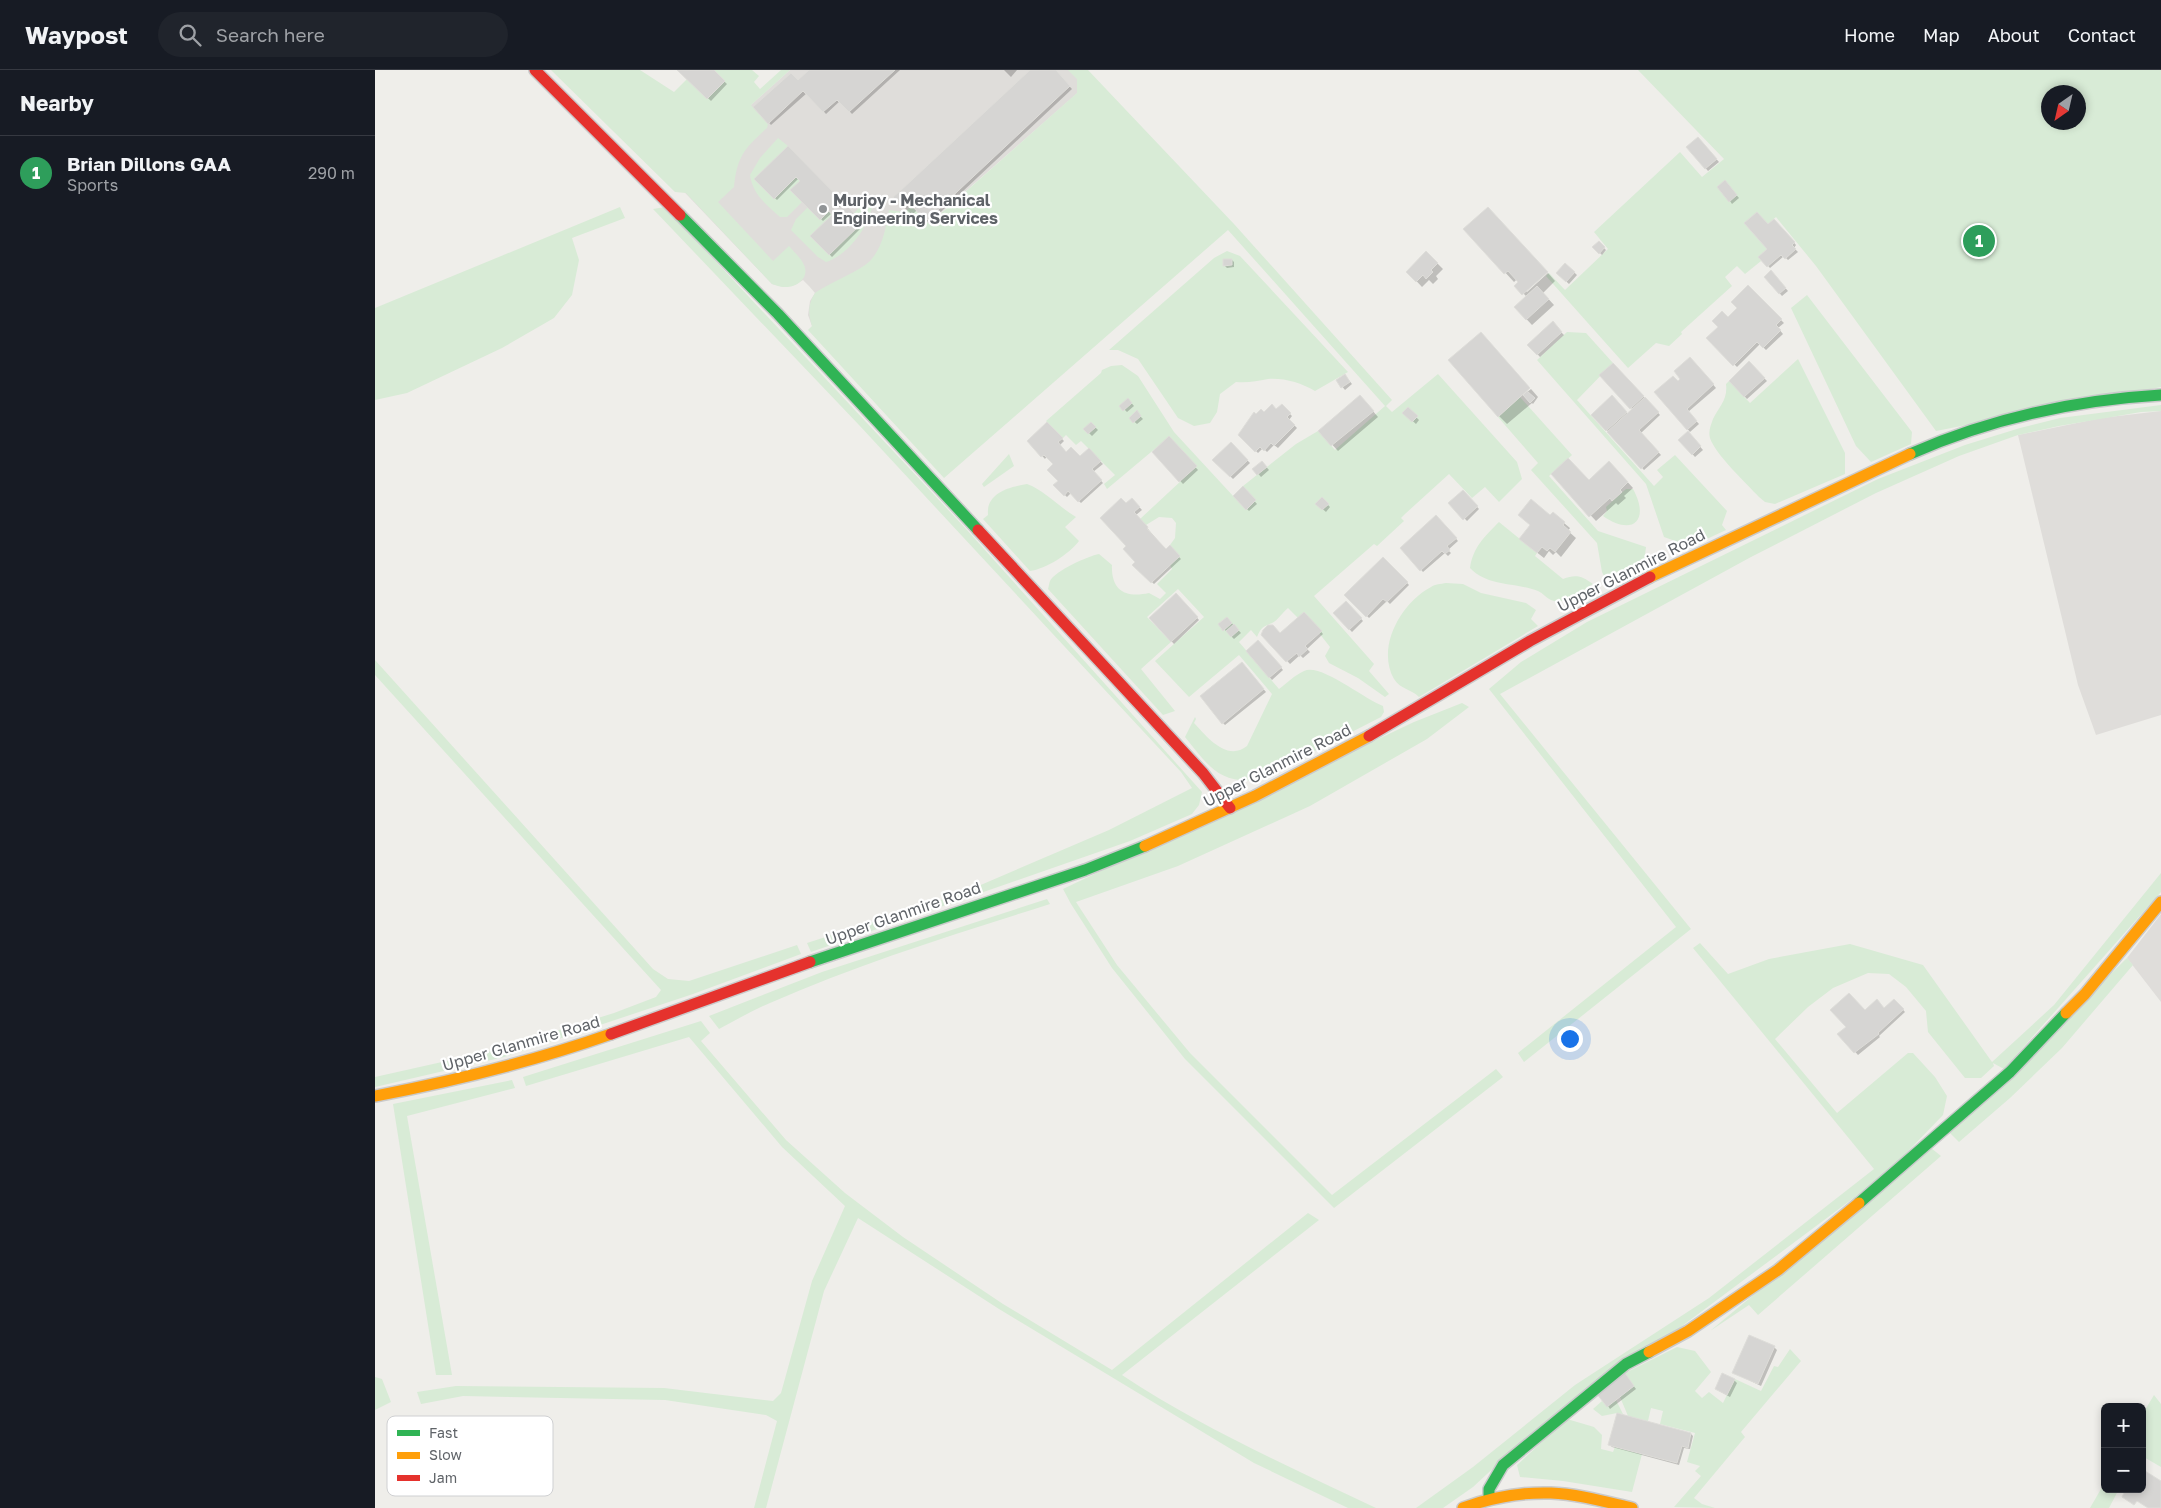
<!DOCTYPE html>
<html lang="en">
<head>
<meta charset="utf-8">
<style>
	:root { --surface:#171b24; --page:#20242c; --text:#f1f3f6; --muted:#9ea1a6; --line:#363941; --accent:#2563eb }
	body { margin:0; font-family:"Golos Text",sans-serif; background:var(--page); color:var(--text) }
	.controls { position:absolute; right:15px; bottom:15px; display:grid; overflow:hidden; border-radius:8px; box-shadow:0 2px 8px #0003 }
	.controls button { width:45px; height:45px; display:grid; place-items:center; padding:0; border:0; border-bottom:1px solid var(--line); background:var(--surface); color:var(--text); font:25px sans-serif }
	.compass { position:absolute; left:1666px; top:15px; width:45px; height:45px; border-radius:50%; background:var(--surface); box-shadow:0 2px 8px #0003; rotate:214deg }
	.you { position:absolute; left:1194px; top:968px; width:18px; height:18px; margin:-12px; border:4px solid #fff; border-radius:50%; background:#1a73e8; box-shadow:0 0 0 8px #1a73e833 }
	.badge { display:grid; place-items:center; width:32px; height:32px; border-radius:50%; background:var(--accent); color:#fff; font-size:16px; font-weight:700 }
	.pin { position:absolute; translate:-50% -50%; border:2px solid #fff; box-shadow:0 1px 5px #0006 }
	.list { margin:0; padding:0; list-style:none }
	h2 { display:flex; justify-content:space-between; align-items:center; height:65px; margin:0; padding:0 20px; font-size:21px }
	h2 small { font-size:16px; font-weight:400; color:var(--muted) }
	.list li { display:grid; grid-template-columns:32px 1fr auto; gap:15px; align-items:center; box-sizing:border-box; height:75px; padding:0 20px; border-top:1px solid var(--line) }
	.list b { display:block; font-size:19px; white-space:nowrap }
	.list p { margin:0; font-size:16px; white-space:nowrap; color:var(--muted) }
	.list em { font-size:16px; font-style:normal; color:var(--muted) }
	.icon { flex:none; width:28px; height:28px; fill:none; stroke:currentColor; stroke-width:2; stroke-linecap:round; stroke-linejoin:round }
	.map { position:relative; flex:none; width:1786px; height:1438px; overflow:hidden }
	header { display:flex; align-items:center; gap:30px; box-sizing:border-box; height:70px; padding:0 25px; background:var(--surface); border-bottom:1px solid var(--line) }
	header strong { font-size:24px }
	nav { display:flex; gap:28px; margin-inline-start:auto; font-size:18px }
	.search { width:350px; height:45px; background:var(--page); display:flex; align-items:center; gap:12px; box-sizing:border-box; padding:0 18px; border-radius:28px; color:var(--muted); font-size:19px }
	main { display:flex }
	aside { flex:1; background:var(--surface) }
	.map>svg:first-child { display:block }
	.industrial { fill:#dfddda }
	.green { fill:#d8ebd6; fill-rule:evenodd }
	.shadow { fill:#0003 }
	.building { fill:#d6d5d3; stroke:#deddd9 }
	.lines { fill:none; stroke-linecap:round; stroke-linejoin:round }
	.fast-casing { stroke:#cacacb; stroke-width:14 }
	.slow-casing { stroke:#cacacb; stroke-width:14 }
	.jam-casing { stroke:#cacacb; stroke-width:14 }
	.fast { stroke:#30b455; stroke-width:11 }
	.slow { stroke:#ff9f0a; stroke-width:11 }
	.jam { stroke:#e5322d; stroke-width:11 }
	.poi-dot { fill:#919496; stroke:#fff; stroke-width:2 }
	.labels { text-anchor:middle; stroke-width:4.5; stroke-linejoin:round; paint-order:stroke }
	.poi-label { font-size:16px; font-weight:bold; fill:#5f6368; stroke:#fff; text-anchor:start }
	.street-label { font-size:16px; fill:#5f6368; stroke:#fff }
	.key { fill:#fff; stroke:#cfd0d2; stroke-width:1 }
	.key-label { font-size:14px; fill:#5f6368 }
</style>
</head>
<body>
<header>
<strong>Waypost</strong>
<div class="search"><svg class="icon" aria-label="search" viewBox="0 0 24 24"><circle cx="10" cy="10" r="6"/><path d="M15 15l6 6"/></svg>Search here</div>
<nav><a>Home</a><a>Map</a><a>About</a><a>Contact</a></nav>
</header>
<main>
<aside>
<h2>Nearby<small></small></h2>
<ul class="list">
<li><span class="badge" style="background:#2e9e5b">1</span><div><b>Brian Dillons GAA</b><p>Sports</p></div><em>290 m</em></li>
</ul>
</aside>
<div class="map">
<svg width="1786" height="1438" viewBox="0 0 1786 1438">
	<rect width="100%" height="100%" fill="#efeeea"/>
	<path class="industrial" d="M415,0h289l11,12 -278,244 -4,-11 2,-14 5,-8 -6,-7 -6,-6 -8,5 -11,2 -12,-3 -102,-107z
		M1786,341v304l-65,20 -18,-50 -60,-250 83,-17z
		M1786,844v88l-34,-44z"/>
	<path class="green" d="M176,0h89l34,22 13,-13 20,20 18,-18 -11,-11h38l7,6 -5,6 6,7 21,-19h9l-39,35 17,19 -1,4c-22,20 -30,28 -33,59l-16,15 55,59 16,-15c5,6 12,12 15,19 6,13 -8,23 -20,22 -4,0 -8,-2 -12,-3l-86,-91 -11,-1z
		M693,0h20l146,154 158,176 -6,6 6,6 46,-38 79,88 5,17 -23,23 -14,-15 -13,11 -23,-24 -44,40 -4,4 3,3 -27,25 -3,-2 -60,52 60,68 -5,7 20,23 -4,3 -27,-19 -29,-15 -4,-7 5,-9 -11,-14 2,-2 -17,-19 -6,6 -10,-10c-5,4 -11,13 -16,15 -9,4 -11,4 -15,14l-6,-7 -12,12 40,47c8,-6 16,-14 25,-18 17,-8 61,29 79,35l1,6 -3,5 -123,63c-40,4 -50,-15 -73,-43l10,-20 1,2 -2,4c13,14 33,39 53,23l25,-52 -33,-39 -50,42 -34,-36 49,-44 -26,-28 -31,28 24,25 -30,27 34,42 -12,4 -115,-126c1,-3 1,-6 2,-8 5,-10 38,-25 49,-27l13,11c-1,26 14,33 37,28l11,6 6,-6 -9,-9 15,-15 -2,-4 9,-9 -9,-11 5,-7 1,-15 -4,-5 -13,-1 -13,8 -6,-6 56,-52 -27,-30 -62,52 -3,-5 11,-9 -34,-34 -5,4 -10,-10 -3,3 -17,-17 55,-48 1,-3 9,-4 11,-1 16,11 36,56 72,78 10,-10 -13,-14 53,-42 22,-13 17,19 50,-44 -157,-176 -284,248 -136,-148 4,-4c-4,-13 -4,-22 3,-33 15,-11 44,-21 55,-32 13,-14 16,-34 19,-51l16,2 6,-6 18,18 148,-131v-14z
		M1263,0h523v317l-225,44 -120,-165 -40,-49 -8,7 -11,-12 -13,11 23,26 -9,8 3,4 -16,13 -8,-8 -12,11 7,9 -51,46 1,2 -13,12 -13,-3 -28,25 -82,-92 3,-3 16,17 43,-41 -14,-17 86,-80 22,25 22,-18zM1674,22h30v30h-30z
		M403,68l10,8 -33,34 41,-3 4,4 -10,9 12,12 -15,15h-7c-14,-13 -27,-22 -30,-42l10,-17z
		M486,136h11c-3,21 -25,50 -46,56l-8,-5 -27,-27 5,-11 12,-12 12,13 9,-9 3,4 -22,21 19,19 34,-33 -9,-9z
		M245,137l5,11 -53,20 7,22 -7,35 -18,23 -52,30 -95,45 -32,7v-92z
		M290,137l302,323 235,262 -3,13 -7,9 -62,27 -319,111 -4,-9 155,-50 147,-63 83,-42 -11,-16 -322,-347 -206,-216z
		M852,181l13,5 108,116 -33,19c-14,-8 -30,-13 -47,-12 -11,2 -20,4 -32,3l-16,12 -3,18 -7,11 -16,3 -16,-8 -40,-59 -20,-9h-9l105,-92z
		M1432,225l105,137 -1,12 -40,18 -15,-16 -65,-138z
		M1192,262l19,1 27,30 -36,37 77,86 9,-9 -6,-7 18,-15 52,56 -5,14 4,5 -32,15 -4,-5 -12,2 -14,-5 -18,-53 -109,-124z
		M1423,289l47,94v21l-70,30 -10,-2 -6,-5c-12,-13 -44,-43 -49,-59 -2,-7 1,-13 3,-19 6,-13 15,-19 13,-35l3,-3 21,22z
		M1145,327l52,58 -23,21 49,55 48,16 -2,16 -14,9 -11,-1 -14,7 -3,-6 -5,-29 -66,-73 7,-7 -40,-46z
		M1786,335v6l-20,1 -82,14 -41,9 -59,21 -83,37 -125,64 -251,137 191,235 -167,133 -6,-9 158,-126 -187,-238 32,-27 66,-40 291,-143 87,-34 55,-17 40,-10z
		M634,384l5,12 -30,21 -2,-3z
		M652,414c17,6 32,23 49,33l-11,10 14,14c-10,13 -33,28 -49,30l-47,-52 5,-4c-2,-22 21,-28 39,-31z
		M1251,419h7c18,33 -2,47 -30,27l4,-5 -1,-4z
		M1124,452l38,31 -2,3 28,23c13,-5 19,-3 30,5l-14,9 -9,11 -4,-5c-4,3 -11,3 -15,1 -5,-2 -8,-7 -13,-9 -23,-9 -50,-4 -68,-23 3,-21 15,-32 29,-46z
		M1071,513l17,1 18,9 45,10 10,7 -5,9 7,7 -119,71c-8,-8 -19,-8 -25,-18 -18,-32 7,-76 37,-92 4,-3 10,-3 15,-4z
		M0,590l278,309 15,10 21,2 108,-36 4,9 -108,40 -189,63 -129,30v-10l116,-26 123,-38 42,-16 5,-7 -286,-315z
		M1087,633l7,4 -42,32 -117,67 -132,60 -102,36 41,63 73,88 142,142 164,-126 7,8 -169,131 -149,-149 -73,-91 -41,-64 -8,-15 351,-167z
		M1786,803v19l-157,177 -11,-6 1,3 -13,12h-16l-37,-46 -2,-21 -20,-24 -17,-13 -21,-1 -35,15 -25,19 -33,32 62,74 71,-60h5l22,24 12,19 -4,19 -56,58 -387,289 -27,25 -30,21h-27l57,-41 102,-82 134,-87 165,-129 -181,-221 7,-5 28,31 41,-15 81,-15 73,21 69,97 62,-57z
		M672,829l3,5c-94,30 -190,59 -280,99 -17,7 -34,17 -51,26l-10,-13 113,-44z
		M1752,888l6,7 -71,83 -52,50 -51,44 -10,-10z
		M326,951l9,12 -9,8 85,99 59,53 58,44 100,67 109,66 196,-157 11,7 -197,155c80,53 168,92 254,133h-28l-94,-45 -255,-154 -141,-91 -34,73 -58,217h-12l23,-87 -11,-6 -101,-15 -202,-4 -42,8 -4,-12 39,-6 208,2 109,13 8,-8 31,-112 33,-75 -63,-59 -93,-110 -163,49 -3,-9z
		M137,1010l3,8 -108,28 45,259h-16l-43,-271z
		M1556,1078l10,8 -183,159 -9,-10 -39,26z
		M1302,1277l18,4 16,21 -16,19 7,7 7,-6 14,11 12,-24 26,12 13,-25 4,1 12,-18 11,12 -60,71 4,5 -51,61 8,6 13,4 -41,-1 27,-31 -6,-5 5,-5 -13,-4 8,-29 -35,-9 3,-13 -12,-3 -3,13 -20,-5 -8,-19 14,-11 -9,-13z
		M0,1307l7,2 9,23 -16,8z
		M1779,1325l7,9v63l-19,-11v-41z
		M1241,1330l7,14 -6,-1 -15,3 -9,-7 9,-8 5,6z
		M1192,1349l27,8 8,8 -1,14 12,3 2,-5 27,7 -10,38 -69,-11 -43,-4 -3,-12z
		M1730,1412v7h14l-10,19h-19z"/>
	<path class="shadow" d="M304,0h33l15,14 -16,17z
		M436,0h89l-48,44 -12,-13 -14,13 -19,-21 -36,32 -16,-18 43,-25z
		M629,0h13l-6,7z
		M657,0h22l18,19 -143,134 -12,-13 -5,5 -17,-17z
		M1323,68l21,24 -11,9 -20,-24z
		M413,78l76,77 -32,32 -20,-21 21,-21 -1,-2 -9,8 -31,-31 9,-9 -2,-3 -22,22 -21,-21z
		M1352,114l12,14 -7,6 -2,-3z
		M1122,147l28,73 2,2 21,-19 7,8 -12,12 11,12 -22,20 -16,-17 11,-11 -11,-11 4,-4 -3,-3 -3,3 -49,-53z
		M1399,151l22,24 -2,3 4,4 -10,8 -4,-4 -14,12 -10,-11 9,-7z
		M1224,173l7,7 -4,5 -8,-8z
		M1051,182l17,17 -7,7 2,3 -5,5 -4,-4 -7,7 -14,-15z
		M857,190l2,2v5l-7,1 -3,-3z
		M1190,194l12,11 -8,9 -12,-11z
		M1396,202l17,19 -6,5 -17,-19z
		M1373,217l36,36 -6,5 5,6 -17,16 -6,-6 -23,23 -29,-29 30,-30z
		M1177,253l12,12 -24,22 -11,-12z
		M1106,263l48,54 -3,4 1,1 4,-3 7,8 -5,7 -1,-1 -25,21 -8,-8z
		M1315,288l26,30 -28,24 11,12 -9,8 -34,-40 22,-9 4,-4z
		M1374,293l18,18 -20,18 -17,-18z
		M1244,300l41,45 -19,18 20,22 -17,15 -51,-55 19,-18 16,17 5,-4 -32,-34z
		M972,308l5,6 -7,6 -8,-10z
		M753,329l6,7 -7,6 -6,-6z
		M991,333l12,14 -40,34 -18,-20z
		M907,336l10,10 -3,4 8,8 -19,20 -4,-3 -7,7 -4,-4 -5,5 -18,-18 16,-19 20,-5z
		M1033,339l11,11 -3,4 -12,-11z
		M761,342l7,7 -6,5 -7,-6z
		M716,353l7,7 -6,6 -7,-7z
		M672,354l17,17 -4,4 7,8 13,5 9,-8 14,14 -10,8 10,11 -22,20 -10,-10 -4,4 -12,-12 5,-4 -5,-17 -8,-8 -2,3 -17,-18z
		M1313,363l15,17 -8,7 -15,-17z
		M794,368l29,32 -15,14 -29,-32z
		M856,374l19,19 -17,16 -19,-19z
		M887,392l7,8 -8,7 -7,-8z
		M1240,398l18,20 -9,8 2,2 -8,7 -2,-2 -20,18 -44,-47 37,7z
		M868,418l14,16 -8,7 -15,-15z
		M1088,422l16,17 -12,12 -17,-18z
		M757,429l10,11 -6,5 30,35 3,-3 12,12 -27,25 -20,-19 3,-3 -10,-15 -1,-42z
		M947,429l8,8 -4,5 -9,-8z
		M1061,447l22,24 -10,9 3,3 -3,3 -3,-3 -22,19 -21,-24z
		M1176,447l13,6 6,5 -2,3 8,7 -15,19 -5,-5 -3,3 -4,-4 -5,7 -18,-14 5,-19z
		M1008,488l26,27 -19,19 -3,-3 -18,17 -23,-23z
		M801,525l23,25 -25,24 -24,-26z
		M971,533l17,18 -11,11 -18,-19z
		M929,543l19,21 -16,15 3,3 -7,6 -3,-3 -10,9 -27,-29h17z
		M852,548l14,15 -7,6 -15,-15z
		M883,572l25,28 -11,10 -25,-29z
		M869,596l22,26 -41,33 -2,-2z
		M1519,930l11,12 -26,24 1,1 -22,18 -19,-21 26,-22 19,-3z
		M1399,1277l3,3 -16,36 -27,-13z
		M1252,1307l9,12 -26,20 -2,-3z
		M1359,1310l3,3 -7,14 -11,-6z
		M1316,1364l2,2 -3,13 -6,-1 -5,17 -67,-18 -2,-2z"/>
	<path class="building" d="M302,0h37l11,11 -18,18z
		M434,0h86l-46,42 -12,-12 -14,12 -20,-21 -35,33 -15,-17 38,-34 7,7z
		M655,0h26l14,16 -144,135 -27,-29z
		M1323,67l19,22 -12,10 -19,-22z
		M413,76l53,54 -5,4 3,4 5,-5 19,19 -34,33 -19,-19 22,-21 -3,-4 -9,9 -30,-30 10,-9 -4,-4 -22,22 -20,-20z
		M1350,110l12,15 -8,7 -12,-15z
		M524,122l9,10 -5,5 -10,-10z
		M1113,137l60,65 -26,23 -8,-9 4,-4 -10,-11 -4,3 -41,-45z
		M1382,142l11,12 6,-5 21,23 -3,3 4,4 -11,10 -4,-4 -14,12 -9,-10 9,-8 -23,-26z
		M1224,171l6,6 -6,7 -7,-7z
		M1051,181l12,12 -7,7 2,2 -7,7 -3,-4 -7,7 -10,-10z
		M848,189h9v6l-9,1z
		M1190,193l10,9 -9,10 -10,-9z
		M1396,200l15,18 -7,6 -15,-17z
		M1373,215l34,34 -6,6 5,5 -18,18 -6,-6 -24,24 -27,-28 12,-11 -6,-6 10,-10 6,6 9,-9 -6,-6z
		M1162,216l12,13 -23,21 -12,-13z
		M1178,251l9,11 -25,23 -10,-10z
		M1106,262l49,56 -32,29 -50,-57z
		M1315,287l24,27 -27,25 10,12 -10,9 -33,-38 19,-16 5,5 2,-2 -6,-8z
		M1374,291l16,17 -21,19 -15,-16z
		M1238,293l31,33 -14,13 -31,-34z
		M970,304l5,8 -9,6 -5,-8z
		M1152,321l8,7 -5,5 -7,-8z
		M985,325l14,16 -43,35 -13,-15z
		M1237,325l15,17 -21,19 -15,-16z
		M1270,327l14,15 -20,18 20,22 -18,17 -34,-37z
		M753,328l4,5 -9,8 -4,-5z
		M897,334l4,5 6,-5 9,9 -4,4 8,8 -21,21 -3,-3 -7,8 -4,-4 -5,5 -17,-17 16,-23 2,2 5,-5 3,3z
		M1033,337l10,9 -6,6 -10,-9z
		M762,340l4,6 -8,7 -4,-5z
		M672,352l16,16 -5,4 8,10 5,-5 9,9 9,-8 12,13 -9,8 10,11 -24,22 -10,-11 -4,5 -11,-11 5,-4 -11,-11 6,-6 -9,-9 -3,2 -14,-16z
		M716,352l5,5 -8,7 -5,-5z
		M1313,361l13,15 -9,9 -14,-15z
		M794,366l28,30 -18,16 -27,-30z
		M856,372l17,18 -18,17 -18,-17z
		M1193,388l21,22 20,-19 19,21 -8,8 2,2 -10,9 -2,-3 -21,19 -38,-43z
		M887,391l5,6 -10,8 -5,-6z
		M868,416l13,14 -10,10 -13,-14z
		M1088,420l15,16 -15,14 -15,-17z
		M947,427l7,7 -7,6 -7,-6z
		M746,428l5,5 6,-5 8,9 -6,5 14,15 -1,2 19,20 4,-4 10,11 -29,27 -19,-18 3,-3 -12,-13 3,-3 -26,-28z
		M1156,429l19,16 3,-3 12,10 -2,3 8,7 -16,20 -5,-4 -3,3 -5,-4 -5,6 -18,-14 11,-14 -12,-10z
		M1061,445l21,23 -10,8 3,4 -5,4 -3,-3 -22,20 -20,-23z
		M1008,487l25,25 -21,20 -4,-3 -17,18 -22,-22z
		M801,523l22,24 -27,25 -22,-24z
		M971,531l16,17 -13,12 -16,-17z
		M929,542l18,19 -17,15 3,3 -9,8 -2,-4 -11,9 -25,-27 2,-5 5,-5h5l7,8z
		M852,547l5,6 -9,8 -5,-7z
		M859,554l5,6 -8,7 -5,-6z
		M883,570l24,27 -13,11 -23,-27z
		M867,592l22,27 -42,35 -22,-28z
		M1474,923l16,17 12,-11 7,9 10,-9 10,10 -26,24 1,1 -25,19 -17,-19 9,-7 -16,-17z
		M1374,1265l26,11 -17,38 -26,-11z
		M1250,1303l9,13 -27,21 -10,-13z
		M1347,1303l13,6 -8,16 -12,-6z
		M1242,1343l74,20 -3,15 -6,-2 -5,17 -69,-18z
		M1767,1399l19,12v27h-13l-11,-7 -3,4 -12,-8 2,-4 -3,-4h21z"/>
	<g class="lines">
		<g class="fast-casing">
			<path id="fast" d="M305,145l98,99 200,216
				M1535,384c79,-35 165,-54 251,-59
				M435,892l275,-92 60,-24
				M1484,1133l151,-131 56,-59
				M1114,1429v-10l14,-24 123,-101 23,-12"/>
		</g>
		<g class="slow-casing">
			<path id="slow" d="M1275,507l260,-123
				M770,776l110,-50 114,-60
				M1691,943l19,-19 76,-92
				M0,1026c80,-15 159,-35 236,-62
				M1274,1282l39,-21 90,-61 81,-67
				M1088,1438c27,-10 59,-16 88,-15 27,1 55,9 81,15"/>
		</g>
		<g class="jam-casing">
			<path id="jam" d="M160,0l145,145
				M603,460l225,243 27,35
				M994,666l161,-95 120,-64
				M236,964l199,-72"/>
		</g>
		<use href="#fast" class="fast"/>
		<use href="#slow" class="slow"/>
		<use href="#jam" class="jam"/>
	</g>
	<circle class="poi-dot" cx="448" cy="139" r="5"/>
	<g class="labels">
		<g class="poi-label">
			<text x="458" y="136">Murjoy - Mechanical<tspan x="458" dy="18">Engineering Services</tspan></text>
		</g>
		<g class="street-label">
			<text transform="translate(1256 500) rotate(-27)" y="6">Upper Glanmire Road</text>
			<text transform="translate(902 695) rotate(-27)" y="6">Upper Glanmire Road</text>
			<text transform="translate(528 843) rotate(-19)" y="6">Upper Glanmire Road</text>
			<text transform="translate(146 973) rotate(-16)" y="6">Upper Glanmire Road</text>
		</g>
	</g>
	<rect x="12" y="1346" width="166" height="80" rx="8" class="key"/>
	<rect x="22" y="1360" width="23" height="6" fill="#30b455"/>
	<rect x="22" y="1382" width="23" height="7" fill="#ff9f0a"/>
	<rect x="22" y="1405" width="23" height="6" fill="#e5322d"/>
	<g class="key-label">
		<text x="54" y="1368">Fast</text>
		<text x="54" y="1390">Slow</text>
		<text x="54" y="1413">Jam</text>
	</g>
</svg>
<div class="controls">
<button>+</button>
<button>−</button>
</div>
<svg class="compass" viewBox="-18 -18 36 36"><path d="M0-13l5 13h-10z" fill="#e53935"/><path d="M0 13l5-13h-10z" fill="#9ea1a6"/></svg>
<div class="you"></div>
<div class="pin badge" style="left:1604px;top:171px;background:#2e9e5b">1</div>
</div>
</main>
</body>
</html>
